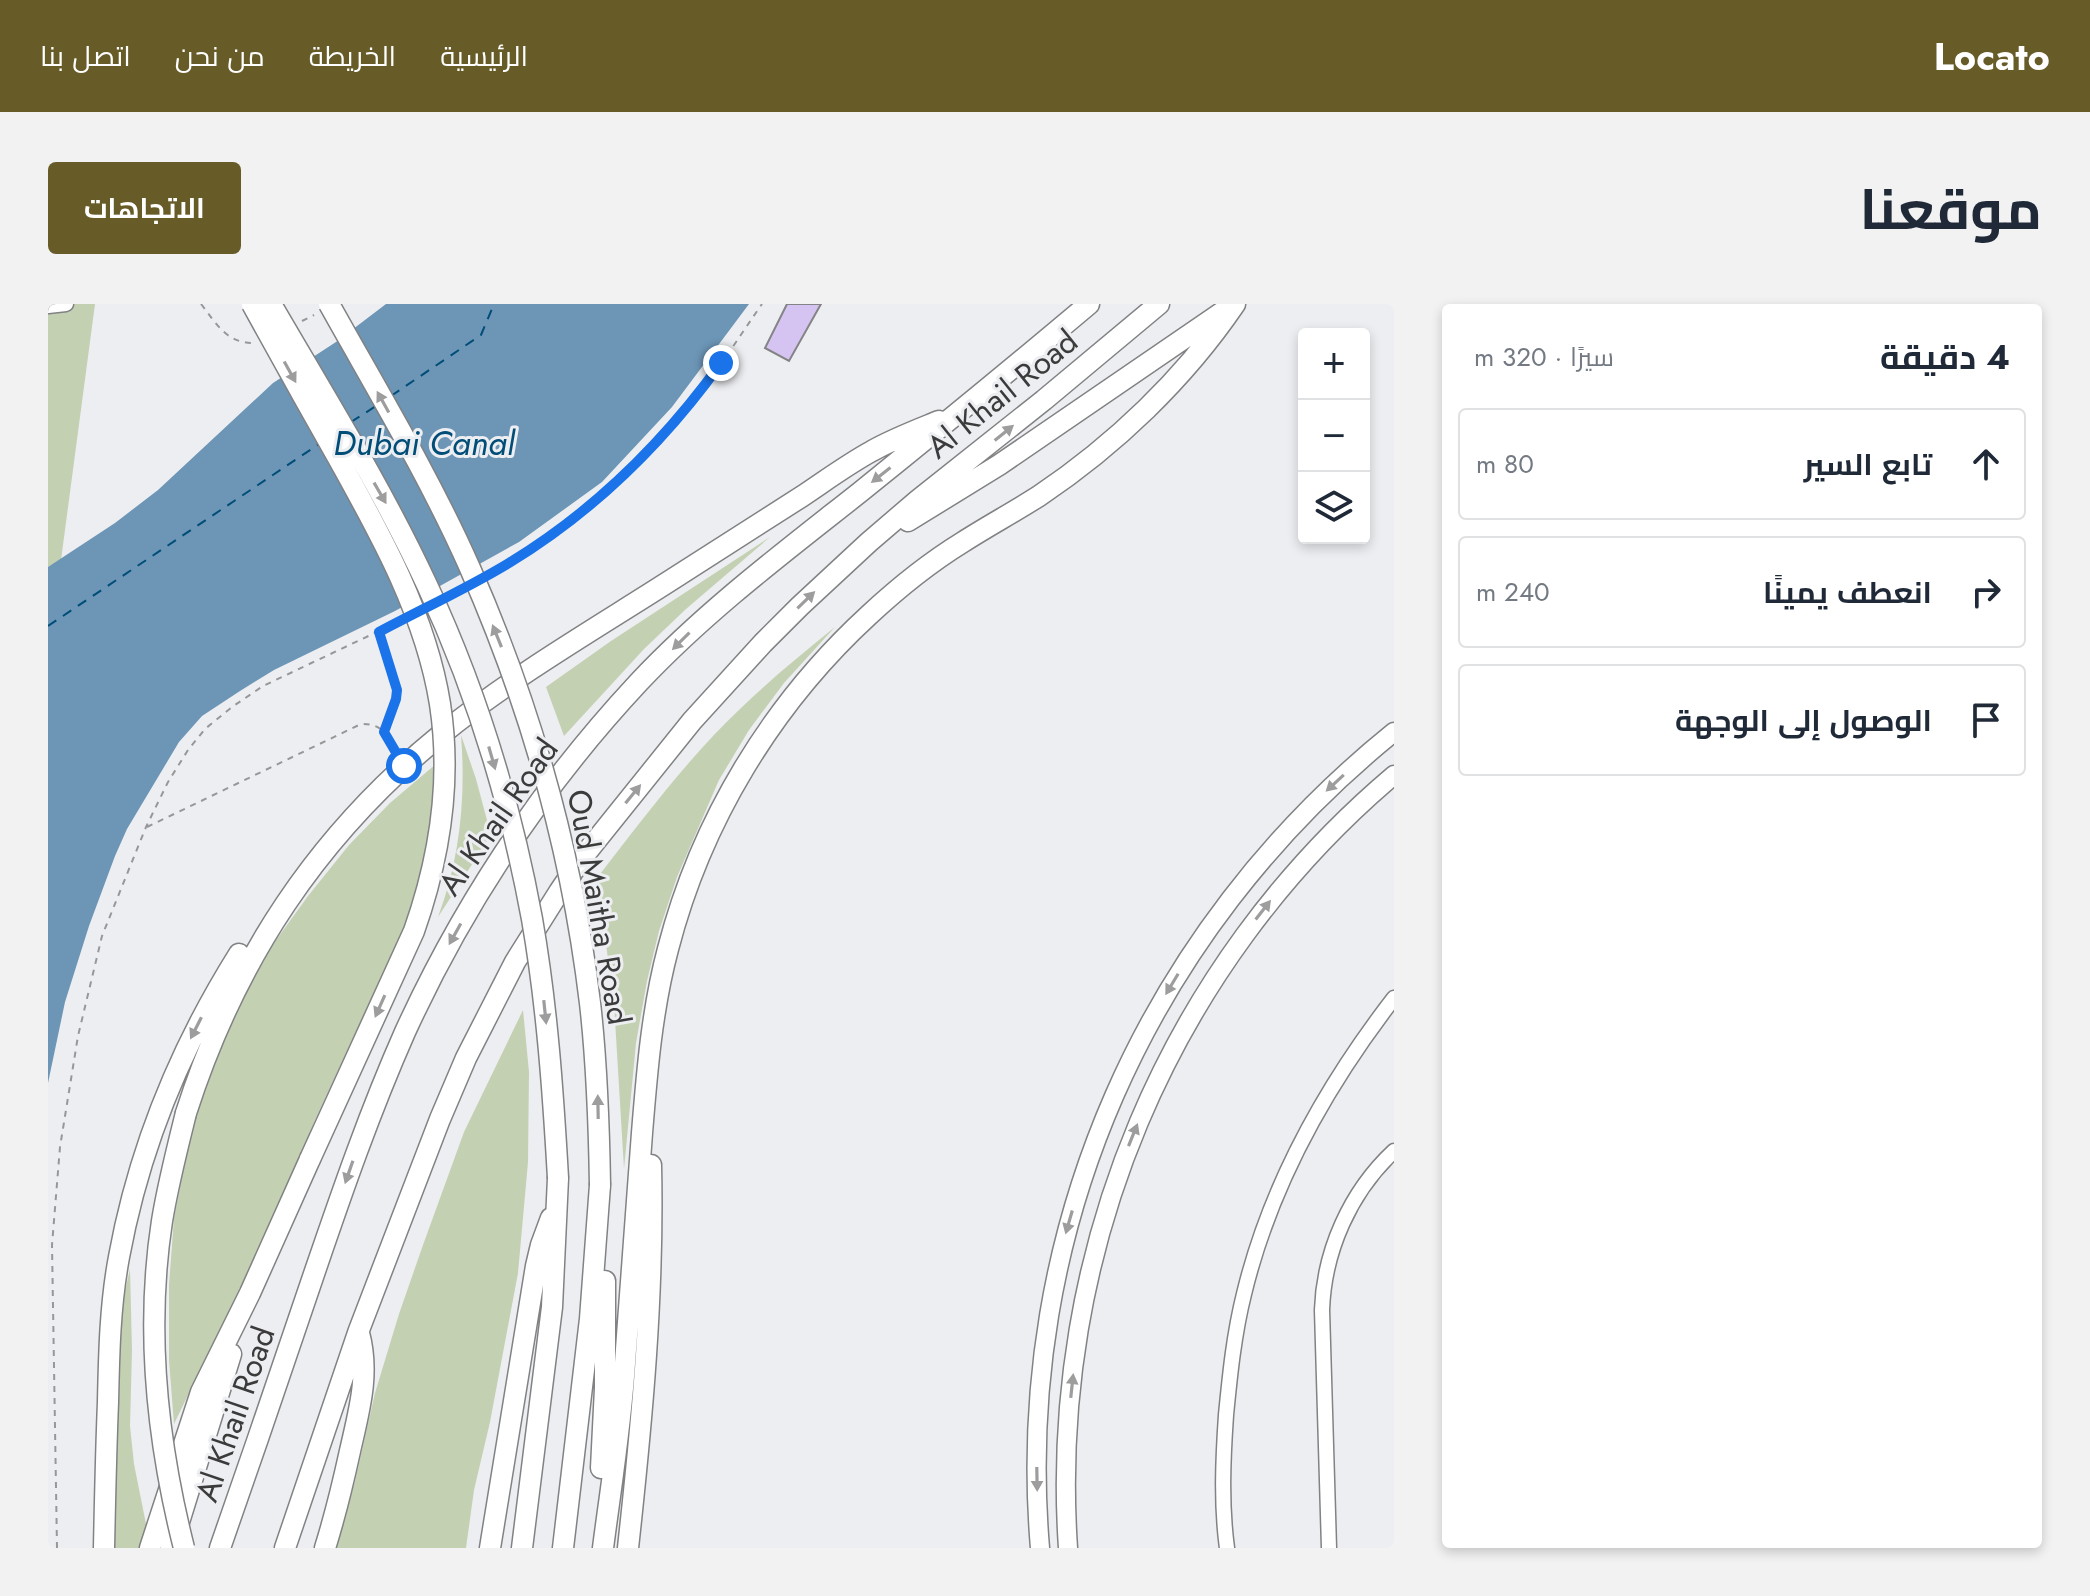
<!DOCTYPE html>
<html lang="ar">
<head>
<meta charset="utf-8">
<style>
	:root { --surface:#fff; --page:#f2f2f3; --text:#1f2937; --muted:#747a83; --line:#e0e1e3; --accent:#675b28 }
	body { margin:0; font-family:Jost,Cairo,sans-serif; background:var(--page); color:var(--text); direction:rtl }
	.controls { position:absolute; right:24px; top:24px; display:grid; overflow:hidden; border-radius:8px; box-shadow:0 4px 12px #0003 }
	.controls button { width:72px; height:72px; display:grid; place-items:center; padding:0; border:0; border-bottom:2px solid var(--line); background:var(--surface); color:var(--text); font:40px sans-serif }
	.stop { position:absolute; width:24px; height:24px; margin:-18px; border:6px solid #1a73e8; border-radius:50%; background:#fff }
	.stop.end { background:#1a73e8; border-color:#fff; box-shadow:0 2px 8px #0008 }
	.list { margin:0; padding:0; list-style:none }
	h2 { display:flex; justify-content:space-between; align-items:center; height:104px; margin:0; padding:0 32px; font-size:34px }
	h2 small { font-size:26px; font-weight:400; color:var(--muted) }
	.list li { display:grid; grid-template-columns:52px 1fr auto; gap:24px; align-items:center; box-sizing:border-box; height:112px; margin:0 16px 16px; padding:0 16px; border:2px solid var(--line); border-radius:8px }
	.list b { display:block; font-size:30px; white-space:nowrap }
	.list em { font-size:26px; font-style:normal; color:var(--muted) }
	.icon { flex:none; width:44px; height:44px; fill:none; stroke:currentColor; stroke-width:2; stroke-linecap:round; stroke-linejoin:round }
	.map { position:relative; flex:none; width:1346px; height:1244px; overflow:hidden; direction:ltr; border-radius:8px }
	header { display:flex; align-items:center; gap:48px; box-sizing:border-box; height:112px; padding:0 40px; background:var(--accent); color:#fff }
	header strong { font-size:38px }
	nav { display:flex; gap:44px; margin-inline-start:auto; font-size:28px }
	.intro { display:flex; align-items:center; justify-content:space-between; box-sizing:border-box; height:192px; padding:0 48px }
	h1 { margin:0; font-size:56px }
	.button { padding:20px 36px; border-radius:8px; background:var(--accent); color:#fff; font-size:28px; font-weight:700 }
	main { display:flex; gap:48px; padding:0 48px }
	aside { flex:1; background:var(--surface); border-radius:8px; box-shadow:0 4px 12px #0003 }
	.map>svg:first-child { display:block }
	.green { fill:#c4d0b2 }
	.water { fill:#6c95b6 }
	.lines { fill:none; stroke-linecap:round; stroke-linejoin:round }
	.ferry { stroke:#004d78; stroke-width:2; stroke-dasharray:10 8; stroke-linecap:butt }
	.building { fill:#d5c3f2; stroke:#848385; stroke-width:2 }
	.minor-casing { stroke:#818284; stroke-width:17 }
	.major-casing { stroke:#818284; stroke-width:21 }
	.highway-casing { stroke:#818284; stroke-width:23 }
	.path { stroke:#969799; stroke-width:2; stroke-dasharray:6 6; stroke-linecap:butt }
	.minor { stroke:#fff; stroke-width:14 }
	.major { stroke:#fff; stroke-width:18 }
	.highway { stroke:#fff; stroke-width:20 }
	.highway-bridge-casing { stroke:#818284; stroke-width:23; stroke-linecap:butt }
	.highway-bridge { stroke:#fff; stroke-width:20 }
	.oneway { fill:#9d9d9e }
	.route { stroke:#1a73e8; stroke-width:10 }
	.labels { text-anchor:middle; stroke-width:6; stroke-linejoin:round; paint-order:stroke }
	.street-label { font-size:32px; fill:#3b3b3c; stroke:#edeef1 }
	.water-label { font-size:34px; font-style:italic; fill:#004d78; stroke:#edeef1 }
</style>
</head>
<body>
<header>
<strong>Locato</strong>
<nav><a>الرئيسية</a><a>الخريطة</a><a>من نحن</a><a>اتصل بنا</a></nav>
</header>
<div class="intro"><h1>موقعنا</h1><a class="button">الاتجاهات</a></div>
<main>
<aside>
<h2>4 دقيقة<small>سيرًا · 320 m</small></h2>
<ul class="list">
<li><svg class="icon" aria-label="ahead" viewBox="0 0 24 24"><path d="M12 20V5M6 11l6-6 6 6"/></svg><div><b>تابع السير</b></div><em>80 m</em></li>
<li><svg class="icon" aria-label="right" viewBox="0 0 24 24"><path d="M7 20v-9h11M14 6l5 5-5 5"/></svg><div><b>انعطف يمينًا</b></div><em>240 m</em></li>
<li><svg class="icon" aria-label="arrive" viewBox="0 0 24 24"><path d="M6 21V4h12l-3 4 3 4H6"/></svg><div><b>الوصول إلى الوجهة</b></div></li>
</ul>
</aside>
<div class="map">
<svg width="1346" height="1244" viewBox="0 0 1346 1244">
	<rect width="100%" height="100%" fill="#edeef1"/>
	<path class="green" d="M0,0h47l-34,256 -13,7z
		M722,233l-84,72 -42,40 -80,87 -18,-49 65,-46z
		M787,323l-51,56 -35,47 -30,50 -42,97 -18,54 -12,50 -11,62 -12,126 -10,-166 -17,-125c46,-59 90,-119 144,-170 30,-29 62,-55 94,-81z
		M413,431l15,44 15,56 -53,82c22,-58 28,-120 23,-182z
		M388,460l-2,40 -5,41 -22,76 -92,199 -27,69 -114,235 -5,-64v-75l5,-67 13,-68 18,-72 53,-113 50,-69 41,-51 41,-42z
		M475,706l6,62 -1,90 -10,111 -28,149 -16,68 -8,58h-131l20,-67 20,-88 24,-79 24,-69 41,-113z
		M82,965l2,81 -2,76 4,38 15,75 -3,9h-33l5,-226z"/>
	<path class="water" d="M338,0h363l-77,103 -70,75 -83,60 -124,69 -121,59 -34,21 -38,25 -23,26 -52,87 -12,27 -26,70 -24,76 -17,81v-516l67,-44 43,-33 115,-107 63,-41z"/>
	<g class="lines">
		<path class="ferry" d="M343,92l90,-61 13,-31
			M303,118l25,-16
			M0,322l271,-182"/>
	</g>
	<path class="building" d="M739,0h34l-32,57 -24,-13z"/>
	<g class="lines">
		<g class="minor-casing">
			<path id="minor" d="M0,2l18,-2
				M1179,1244c-6,-44 -4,-89 -1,-133 4,-41 8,-81 18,-121 26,-108 82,-208 150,-296
				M1281,1244l-7,-238c2,-59 28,-118 72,-159"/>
		</g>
		<g class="major-casing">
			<path id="major" d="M992,1244c-27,-317 107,-617 354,-816
				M1020,1244c-20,-295 100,-582 326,-773"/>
		</g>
		<g class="highway-casing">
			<path id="highway" d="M860,217l91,-56 225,-154
				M138,809c49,-153 131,-278 257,-380 73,-59 157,-107 236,-158 41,-26 82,-52 122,-78 24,-16 47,-33 71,-46 21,-12 45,-21 67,-30
				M553,1164l4,-80v-107
				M56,1244c1,-49 2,-97 4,-146 1,-48 2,-97 11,-145 20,-109 61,-209 120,-303
				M102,1244l51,-156 49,-99 60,-134
				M123,1244l60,-194
				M172,1244c32,-91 63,-183 94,-274 28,-82 56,-163 91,-242 59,-129 138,-247 234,-350 67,-71 144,-129 220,-189 77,-62 154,-125 230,-189
				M237,1244l74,-218 81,-211 26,-61 49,-96 44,-70 23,-34 110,-137 71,-78 37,-37 69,-64 49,-42 126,-100 115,-96
				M277,1244c10,-32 18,-65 25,-97 9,-40 20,-77 9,-118
				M442,1244l46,-282 5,-21 10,-27
				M474,1244l30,-241 6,-129
				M515,1244l27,-229 10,-134
				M555,1244c8,-62 18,-123 22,-185 6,-77 11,-153 17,-230 5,-62 10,-124 26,-184 33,-128 104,-245 201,-334 29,-27 60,-52 94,-73 25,-16 51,-30 76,-46 76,-51 145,-117 196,-192
				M580,1244c14,-128 26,-254 23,-383"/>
		</g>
		<path class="path" d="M153,0c15,19 25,39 52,39
			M254,17l12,-6
			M442,269c80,-42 152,-108 208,-179 23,-28 43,-60 64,-90
			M332,330l17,56 -1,9 -12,31
			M99,523l214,-103c22,0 24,9 34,27
			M9,1244l-5,-303 8,-98 18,-111 24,-100 44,-109 22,-45 20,-32 17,-21 27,-22 31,-21 137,-65"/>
		<use href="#minor" class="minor"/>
		<use href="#major" class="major"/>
		<use href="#highway" class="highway"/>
		<g class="highway-bridge-casing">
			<path id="highway-bridge" d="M204,0c28,51 57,103 86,154 43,77 88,158 102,246 12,78 0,153 -26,227l-104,228
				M223,0c54,93 111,184 156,281 49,105 84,220 105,334 15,86 21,172 26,259
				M281,0c48,86 100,172 140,262 61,138 103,287 121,437 7,61 9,121 10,182
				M136,1244c-27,-107 -39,-217 -22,-327 6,-37 15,-72 24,-108"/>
		</g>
		<use href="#highway-bridge" class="highway-bridge"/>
	</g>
	<defs><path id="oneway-solid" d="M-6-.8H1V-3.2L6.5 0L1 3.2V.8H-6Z" transform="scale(2)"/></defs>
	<g class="oneway">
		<use href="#oneway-solid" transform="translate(242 68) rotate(61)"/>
		<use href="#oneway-solid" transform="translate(335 98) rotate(-119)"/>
		<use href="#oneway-solid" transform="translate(956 129) rotate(-39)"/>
		<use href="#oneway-solid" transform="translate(833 171) rotate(142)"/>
		<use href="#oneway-solid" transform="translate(332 189) rotate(60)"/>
		<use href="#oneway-solid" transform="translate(758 296) rotate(-44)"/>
		<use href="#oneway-solid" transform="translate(449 332) rotate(-112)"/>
		<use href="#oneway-solid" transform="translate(633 337) rotate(135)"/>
		<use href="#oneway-solid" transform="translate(444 454) rotate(74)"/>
		<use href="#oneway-solid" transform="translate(1287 479) rotate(137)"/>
		<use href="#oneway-solid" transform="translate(585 490) rotate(-51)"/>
		<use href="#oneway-solid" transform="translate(1215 606) rotate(-52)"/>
		<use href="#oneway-solid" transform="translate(407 630) rotate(119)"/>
		<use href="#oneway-solid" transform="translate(1124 680) rotate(121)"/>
		<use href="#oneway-solid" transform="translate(332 702) rotate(114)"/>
		<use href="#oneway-solid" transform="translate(497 708) rotate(84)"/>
		<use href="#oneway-solid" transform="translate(148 724) rotate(117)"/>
		<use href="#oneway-solid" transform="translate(550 803) rotate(-91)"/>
		<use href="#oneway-solid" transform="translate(1085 831) rotate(-68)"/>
		<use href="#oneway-solid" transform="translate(301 868) rotate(109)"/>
		<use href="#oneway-solid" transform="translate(1021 918) rotate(106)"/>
		<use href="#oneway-solid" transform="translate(1024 1082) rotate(-84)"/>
		<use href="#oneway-solid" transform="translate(989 1175) rotate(89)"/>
	</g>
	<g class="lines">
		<path class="route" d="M356,462l-20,-34 12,-33 1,-9 -18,-58c43,-23 89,-44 130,-69 84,-51 155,-121 212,-200"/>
	</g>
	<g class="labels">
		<g class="street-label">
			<text transform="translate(954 90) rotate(-39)" y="11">Al Khail Road</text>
			<text transform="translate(450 513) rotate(-55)" y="11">Al Khail Road</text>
			<text transform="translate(551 603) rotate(80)" y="11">Oud Maitha Road</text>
			<text transform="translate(187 1110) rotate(-71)" y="11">Al Khail Road</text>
		</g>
		<g class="water-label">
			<text x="376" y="151">Dubai Canal</text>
		</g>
	</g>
</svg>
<div class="controls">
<button>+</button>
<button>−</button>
<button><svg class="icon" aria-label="layers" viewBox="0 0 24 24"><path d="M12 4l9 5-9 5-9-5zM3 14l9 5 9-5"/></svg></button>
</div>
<div class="stop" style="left:356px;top:462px"></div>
<div class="stop end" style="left:673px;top:59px"></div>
</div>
</main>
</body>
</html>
